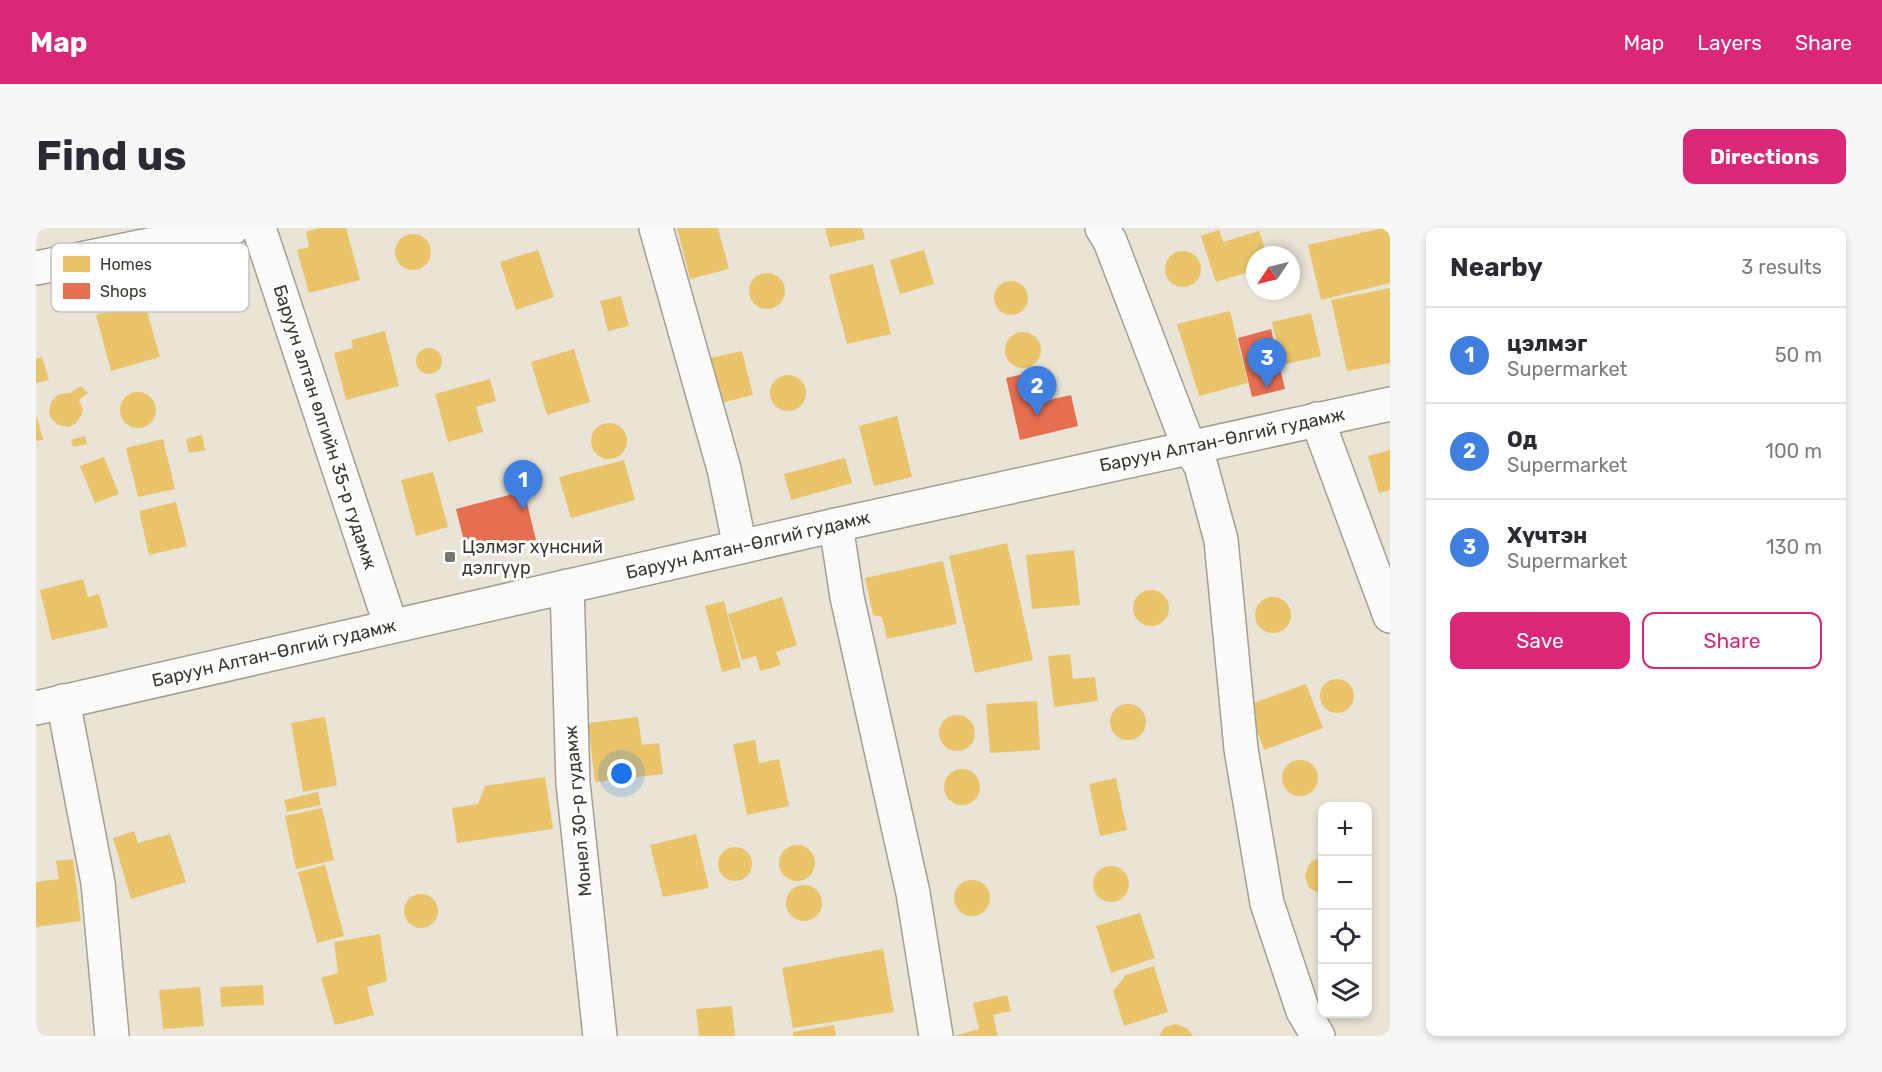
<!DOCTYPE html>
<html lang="en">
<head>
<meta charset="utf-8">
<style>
	:root { --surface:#fff; --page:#f7f7f7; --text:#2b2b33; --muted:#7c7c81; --line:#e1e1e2; --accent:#db2777 }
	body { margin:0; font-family:Rubik,sans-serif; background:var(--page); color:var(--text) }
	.controls { position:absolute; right:18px; bottom:18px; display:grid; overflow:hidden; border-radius:12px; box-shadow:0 3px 9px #0003 }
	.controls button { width:54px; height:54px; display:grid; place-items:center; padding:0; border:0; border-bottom:2px solid var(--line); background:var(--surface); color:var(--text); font:30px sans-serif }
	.compass { position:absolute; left:1210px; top:18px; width:54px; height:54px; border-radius:50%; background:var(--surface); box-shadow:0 3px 9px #0003; rotate:235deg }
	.you { position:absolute; left:586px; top:546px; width:21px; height:21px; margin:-15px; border:4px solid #fff; border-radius:50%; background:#1a73e8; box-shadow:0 0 0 9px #1a73e833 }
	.badge { display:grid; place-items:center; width:39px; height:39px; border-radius:50%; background:var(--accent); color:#fff; font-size:20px; font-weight:700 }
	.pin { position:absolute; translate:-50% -50px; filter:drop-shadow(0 2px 3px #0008) }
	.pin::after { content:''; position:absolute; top:32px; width:21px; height:18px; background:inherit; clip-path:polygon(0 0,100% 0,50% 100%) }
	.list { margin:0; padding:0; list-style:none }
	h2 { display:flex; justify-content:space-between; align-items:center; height:78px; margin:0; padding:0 24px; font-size:26px }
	h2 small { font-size:20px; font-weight:400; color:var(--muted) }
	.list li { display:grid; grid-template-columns:39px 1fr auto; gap:18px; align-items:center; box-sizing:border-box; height:96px; padding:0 24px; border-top:2px solid var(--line) }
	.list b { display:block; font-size:22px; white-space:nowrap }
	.list p { margin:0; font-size:20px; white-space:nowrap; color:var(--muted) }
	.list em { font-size:20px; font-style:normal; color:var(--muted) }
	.actions { display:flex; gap:12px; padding:18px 24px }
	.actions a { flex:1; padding:14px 0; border:2px solid var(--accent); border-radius:12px; text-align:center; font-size:21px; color:var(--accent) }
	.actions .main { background:var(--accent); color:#fff }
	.icon { flex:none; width:33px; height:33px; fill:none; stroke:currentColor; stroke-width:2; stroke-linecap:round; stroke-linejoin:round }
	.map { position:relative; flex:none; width:1354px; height:808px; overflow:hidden; border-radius:12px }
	header { display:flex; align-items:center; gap:36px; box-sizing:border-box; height:84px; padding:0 30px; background:var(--accent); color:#fff }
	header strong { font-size:28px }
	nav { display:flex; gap:33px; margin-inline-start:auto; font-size:21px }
	.intro { display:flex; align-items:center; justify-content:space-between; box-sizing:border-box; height:144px; padding:0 36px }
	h1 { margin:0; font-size:42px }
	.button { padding:15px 27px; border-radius:12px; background:var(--accent); color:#fff; font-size:21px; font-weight:700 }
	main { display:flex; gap:36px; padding:0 36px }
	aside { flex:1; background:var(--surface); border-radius:12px; box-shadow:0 3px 9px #0003 }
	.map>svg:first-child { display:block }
	.homes { fill:#e9c46a }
	.shops { fill:#e76f51 }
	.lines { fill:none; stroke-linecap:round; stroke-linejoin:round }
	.street-casing { stroke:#a29f94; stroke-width:36 }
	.secondary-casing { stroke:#a29f94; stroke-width:36 }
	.street { stroke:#fcfbf9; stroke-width:33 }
	.secondary { stroke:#fcfbf9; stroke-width:33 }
	.poi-dot { fill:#797469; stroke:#fff; stroke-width:2 }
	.labels { text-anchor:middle; stroke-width:6; stroke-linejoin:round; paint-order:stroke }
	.street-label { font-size:18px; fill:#3c382e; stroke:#fff }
	.poi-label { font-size:18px; fill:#3c382e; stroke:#fff; text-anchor:start }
	.key { fill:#fff; stroke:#c4c3c0; stroke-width:1.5 }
	.key-label { font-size:16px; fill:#3c382e }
</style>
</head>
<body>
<header>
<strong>Map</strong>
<nav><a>Map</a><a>Layers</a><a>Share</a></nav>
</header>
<div class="intro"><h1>Find us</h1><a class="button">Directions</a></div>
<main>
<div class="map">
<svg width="1354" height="808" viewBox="0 0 1354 808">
	<rect width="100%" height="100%" fill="#e9e4d6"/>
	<path class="homes" d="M284,0h26l14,52 -51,13 -12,-43 12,-3 -3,-15z
		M641,0h41l11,41 -39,10z
		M789,0h37l3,11 -35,8z
		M1347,0h7v55l-69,17 -13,-55z
		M1183,2l4,12 36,-11 8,24h-12v15l-39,12 -15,-46z
		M359 24a18 18 0 1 1 36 0a18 18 0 1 1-36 0Z
		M502,22l16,47 -38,13 -16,-48z
		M888,22l10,34 -34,10 -10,-34z
		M1129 41a18 18 0 1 1 36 0a18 18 0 1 1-36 0Z
		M837,36l18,70 -44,10 -18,-69z
		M713 63a18 18 0 1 1 36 0a18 18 0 1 1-36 0Z
		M958 70a17 17 0 1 1 34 0a17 17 0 1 1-34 0Z
		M104,59l20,70 -49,14 -15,-56 19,-5 -5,-15z
		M1354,60v75l-43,8 -16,-71z
		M585,68l8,30 -21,5 -8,-30z
		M1194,83l18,72 -49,13 -22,-72z
		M1275,85l10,43 -39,9 -10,-43z
		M349,103l14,55 -53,14 -12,-47 19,-5 -2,-8z
		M969 122a18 18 0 1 1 36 0a18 18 0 1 1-36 0Z
		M380 133a13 13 0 1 1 26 0a13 13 0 1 1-26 0Z
		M538,121l16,53 -43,13 -16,-53z
		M706,123l11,44 -32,8 -11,-45z
		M6,129l7,23 -13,3v-24z
		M734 165a18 18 0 1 1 36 0a18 18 0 1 1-36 0Z
		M454,151l6,22 -20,6 7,25 -35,10 -13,-48z
		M45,158l7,7 -9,7 4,10 -2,6 -6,8 -6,3 -11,-2 -7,-7 -2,-6 2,-10 8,-8 11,-1z
		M84 182a18 18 0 1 1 36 0a18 18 0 1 1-36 0Z
		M861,188l15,61 -38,9 -15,-60z
		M1,189l6,23 -7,1v-23z
		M555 213a18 18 0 1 1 36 0a18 18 0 1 1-36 0Z
		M166,207l3,15 -16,3 -3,-14z
		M49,208l2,8 -14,3 -2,-7z
		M127,211l12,50 -37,8 -12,-49z
		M1354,222v40l-11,3 -11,-37z
		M68,229l15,37 -24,9 -15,-37z
		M809,230l7,25 -61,17 -7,-26z
		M588,232l11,40 -64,18 -12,-41z
		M397,244l15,55 -32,9 -15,-56z
		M140,274l11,44 -38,9 -10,-44z
		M971,315l26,117 -58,13 -26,-117z
		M1038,322l6,55 -48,4 -6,-54z
		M907,333l14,63 -70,15 -5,-22 -9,-2 -8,-37z
		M47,351l5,18 11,-3 9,33 -56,13 -12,-50z
		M1097 380a18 18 0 1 1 36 0a18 18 0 1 1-36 0Z
		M1219 387a18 18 0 1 1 36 0a18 18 0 1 1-36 0Z
		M746,369l15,48 -21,7 5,13 -21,6 -4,-15 -14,4 -14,-46z
		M688,373l17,66 -19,5 -17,-66z
		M1034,426l3,25 22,-2 3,24 -44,6 -6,-51z
		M1284 468a17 17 0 1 1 34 0a17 17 0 1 1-34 0Z
		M1270,456l17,44 -59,22 -16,-45z
		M1001,473l3,49 -50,3 -4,-49z
		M1074 494a18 18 0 1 1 36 0a18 18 0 1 1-36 0Z
		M903 505a18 18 0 1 1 36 0a18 18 0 1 1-36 0Z
		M289,489l12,68 -34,7 -12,-69z
		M602,489l4,28 17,-2 4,31 -68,8 -7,-59z
		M719,512l4,23 20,-4 10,47 -42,9 -14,-71z
		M1246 550a18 18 0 1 1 36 0a18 18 0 1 1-36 0Z
		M908 559a18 18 0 1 1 36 0a18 18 0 1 1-36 0Z
		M509,549l8,52 -96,14 -5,-35 26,-4 7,-18z
		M1080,550l11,52 -27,6 -11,-52z
		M282,564l3,13 -34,7 -3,-12z
		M286,580l12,52 -38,9 -11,-53z
		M98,603l4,12 32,-9 16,48 -55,17 -18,-61z
		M660,606l13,54 -46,9 -13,-52z
		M743 635a18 18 0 1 1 36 0a18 18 0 1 1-36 0Z
		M682 636a17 17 0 1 1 34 0a17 17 0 1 1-34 0Z
		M1286,630v35h-3l-10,-5 -4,-11 3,-11 4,-5z
		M37,631l8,62 -45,6v-45l23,-3 -3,-18z
		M289,637l19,71 -27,7 -19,-71z
		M1057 656a18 18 0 1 1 36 0a18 18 0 1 1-36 0Z
		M918 670a18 18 0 1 1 36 0a18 18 0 1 1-36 0Z
		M750 675a18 18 0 1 1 36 0a18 18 0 1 1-36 0Z
		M368 683a17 17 0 1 1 34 0a17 17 0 1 1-34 0Z
		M1104,685l15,45 -44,15 -15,-47z
		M344,706l7,47 -20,6 7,28 -39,10 -14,-47 17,-5 -4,-31z
		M847,721l11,63 -101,16 -11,-60z
		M1118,738l14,46 -44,14 -11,-35 13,-16z
		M227,757l1,20 -43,2 -1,-20z
		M164,759l4,39 -41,3 -4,-39z
		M971,767l4,16 -18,4 5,21h-44l25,-7 -6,-26z
		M696,778l3,30h-36l-3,-27z
		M1140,796l11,4 6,8h-34l6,-9z
		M798,797l2,11h-43v-4z"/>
	<path class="shops" d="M1235,101l14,60 -33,8 -14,-59z
		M1006,142l7,30 22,-5 7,31 -58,14 -14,-62z
		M488,263l12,49 -68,17 -12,-48z"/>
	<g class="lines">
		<g class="street-casing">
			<path id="street" d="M223,0l132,398
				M620,0l68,241 16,78
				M1066,0l8,13 79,206 12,19 20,74 20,209 26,154 36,108 15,25
				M0,40l196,-40
				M1281,191l73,197
				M800,297l11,72 66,296 23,143
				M531,358l6,197 27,253
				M27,473l35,182 14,153"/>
		</g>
		<g class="secondary-casing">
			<path id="secondary" d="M0,480l800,-183 554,-121"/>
		</g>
		<use href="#street" class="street"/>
		<use href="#secondary" class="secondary"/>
	</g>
	<rect class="poi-dot" x="408" y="323" width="12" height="12" rx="3"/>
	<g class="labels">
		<g class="street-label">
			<text transform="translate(289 199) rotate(72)" y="6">Баруун алтан өлгийн 35-р гудамж</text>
			<text transform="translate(1186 212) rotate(-12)" y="6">Баруун Алтан-Өлгий гудамж</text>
			<text transform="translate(712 317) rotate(-13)" y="6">Баруун Алтан-Өлгий гудамж</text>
			<text transform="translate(238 425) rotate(-13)" y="6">Баруун Алтан-Өлгий гудамж</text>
			<text transform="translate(542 583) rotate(-95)" y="6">Монел 30-р гудамж</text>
		</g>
		<g class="poi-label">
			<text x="426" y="325">Цэлмэг хүнсний<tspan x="426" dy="21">дэлгүүр</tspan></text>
		</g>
	</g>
	<rect x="15" y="15" width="198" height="69" rx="9" class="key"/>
	<rect x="27" y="28" width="27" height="16" fill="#e9c46a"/>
	<rect x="27" y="55" width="27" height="16" fill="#e76f51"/>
	<g class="key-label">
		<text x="64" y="42">Homes</text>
		<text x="64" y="69">Shops</text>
	</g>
</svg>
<div class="controls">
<button>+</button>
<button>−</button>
<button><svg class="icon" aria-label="locate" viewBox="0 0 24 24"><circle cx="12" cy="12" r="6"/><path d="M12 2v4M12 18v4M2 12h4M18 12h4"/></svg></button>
<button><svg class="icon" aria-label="layers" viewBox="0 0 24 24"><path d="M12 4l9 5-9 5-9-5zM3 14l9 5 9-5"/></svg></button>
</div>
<svg class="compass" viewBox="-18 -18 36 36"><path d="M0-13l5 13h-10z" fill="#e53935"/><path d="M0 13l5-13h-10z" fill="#7c7c81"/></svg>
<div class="you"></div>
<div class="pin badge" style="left:487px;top:282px;background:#3f7fe0">1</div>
<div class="pin badge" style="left:1001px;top:188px;background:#3f7fe0">2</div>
<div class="pin badge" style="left:1231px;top:160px;background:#3f7fe0">3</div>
</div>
<aside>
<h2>Nearby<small>3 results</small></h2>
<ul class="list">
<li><span class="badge" style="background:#3f7fe0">1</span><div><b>цэлмэг</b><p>Supermarket</p></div><em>50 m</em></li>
<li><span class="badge" style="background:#3f7fe0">2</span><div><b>Од</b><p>Supermarket</p></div><em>100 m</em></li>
<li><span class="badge" style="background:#3f7fe0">3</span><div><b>Хүчтэн</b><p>Supermarket</p></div><em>130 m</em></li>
</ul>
<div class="actions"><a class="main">Save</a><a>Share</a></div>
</aside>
</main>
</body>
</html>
